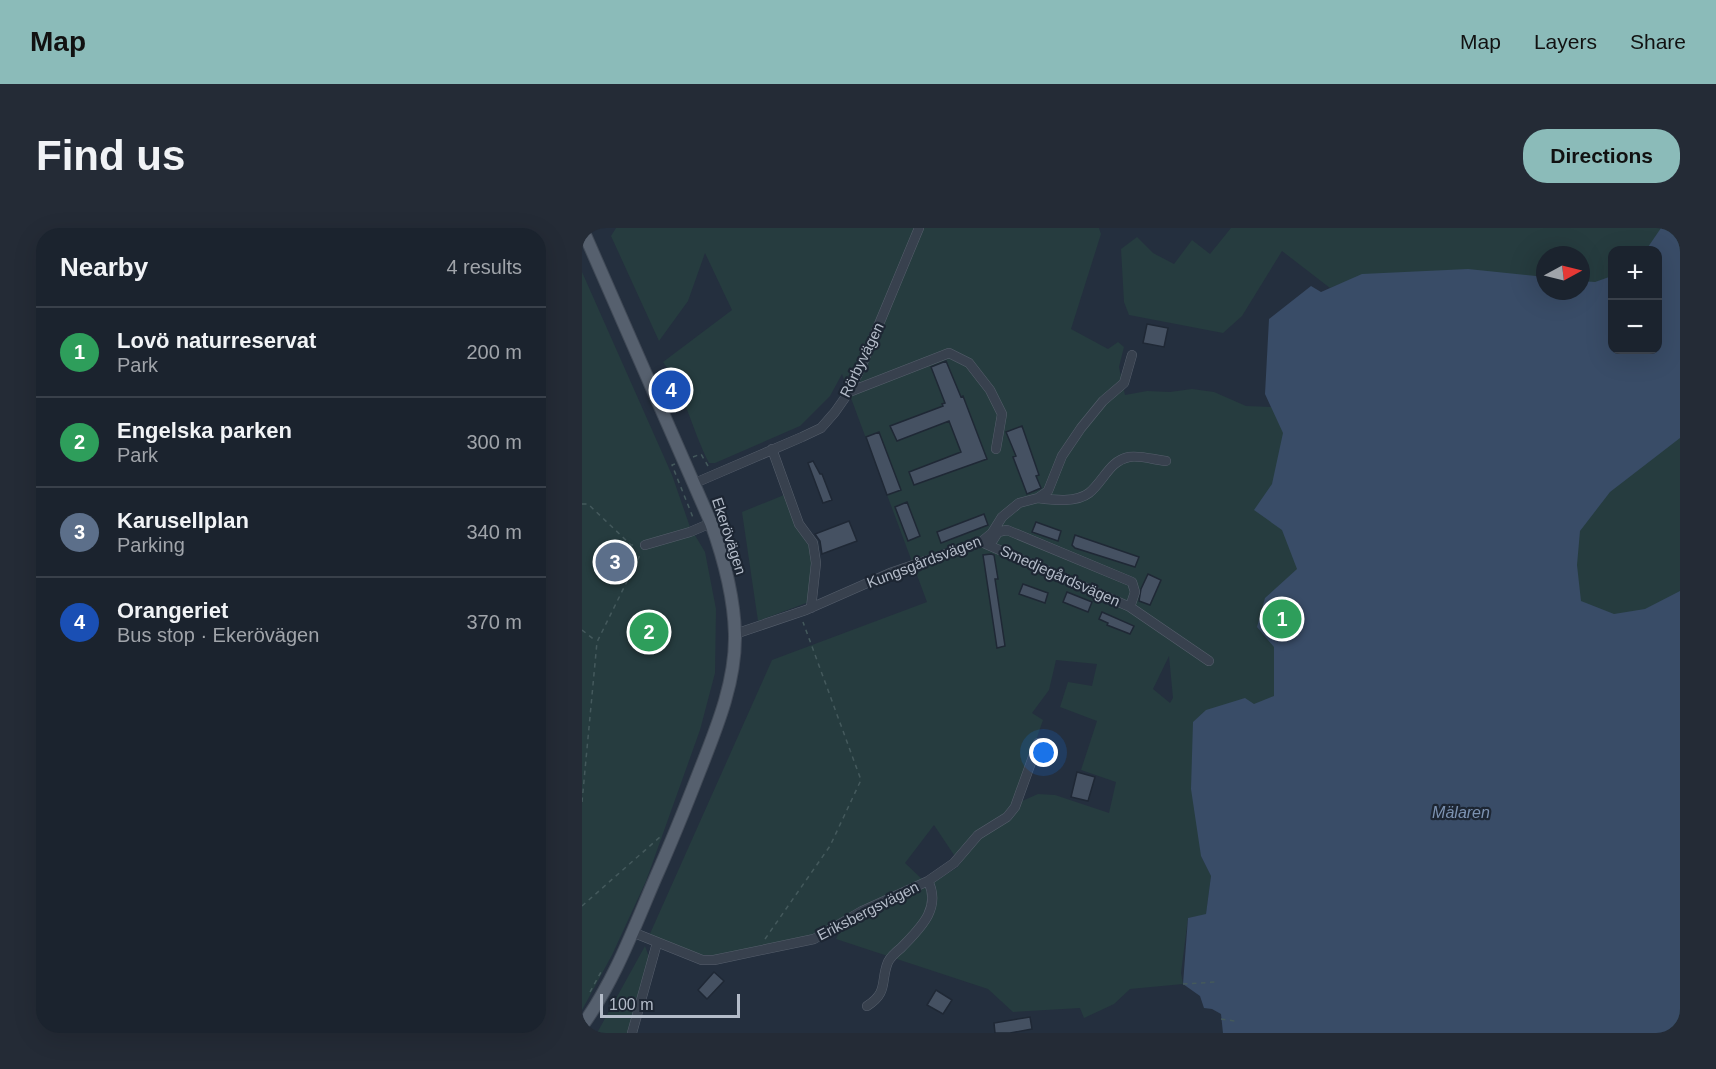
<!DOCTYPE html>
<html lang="en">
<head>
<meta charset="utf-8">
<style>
	:root { --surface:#1b232e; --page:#242b36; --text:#f1f3f6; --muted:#a0a4aa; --line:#39404a; --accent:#8bbbb9 }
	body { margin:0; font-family:Arial,sans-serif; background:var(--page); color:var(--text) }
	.controls { position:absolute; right:18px; top:18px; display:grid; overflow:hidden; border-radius:12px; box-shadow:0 6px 24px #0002 }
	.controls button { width:54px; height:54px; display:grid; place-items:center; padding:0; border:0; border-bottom:2px solid var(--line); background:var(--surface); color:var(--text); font:30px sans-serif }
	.compass { position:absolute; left:954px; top:18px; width:54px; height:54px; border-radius:50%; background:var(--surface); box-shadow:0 6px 24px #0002; rotate:83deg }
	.scale { position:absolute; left:18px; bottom:15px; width:140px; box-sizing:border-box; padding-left:6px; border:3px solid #b4bcc9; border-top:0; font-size:16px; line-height:21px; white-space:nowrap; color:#b4bcc9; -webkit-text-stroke:4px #1d2633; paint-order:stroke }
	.you { position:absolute; left:462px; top:525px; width:21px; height:21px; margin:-15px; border:4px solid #fff; border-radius:50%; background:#1a73e8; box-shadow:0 0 0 9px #1a73e833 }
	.badge { display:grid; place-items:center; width:39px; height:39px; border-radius:50%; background:var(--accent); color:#fff; font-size:20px; font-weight:700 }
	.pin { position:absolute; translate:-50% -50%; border:3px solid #fff; box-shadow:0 2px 6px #0006 }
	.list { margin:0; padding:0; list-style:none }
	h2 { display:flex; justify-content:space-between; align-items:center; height:78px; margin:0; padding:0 24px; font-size:26px }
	h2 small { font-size:20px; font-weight:400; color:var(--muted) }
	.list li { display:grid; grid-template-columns:39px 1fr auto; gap:18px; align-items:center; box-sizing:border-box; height:90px; padding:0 24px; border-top:2px solid var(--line) }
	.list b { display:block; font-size:22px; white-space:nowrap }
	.list p { margin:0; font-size:20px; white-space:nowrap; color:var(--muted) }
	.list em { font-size:20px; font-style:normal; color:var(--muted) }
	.map { position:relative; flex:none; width:1098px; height:805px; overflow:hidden; border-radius:24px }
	header { display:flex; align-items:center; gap:36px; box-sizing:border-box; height:84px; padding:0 30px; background:var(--accent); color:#111 }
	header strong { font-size:28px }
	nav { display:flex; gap:33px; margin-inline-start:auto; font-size:21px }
	.intro { display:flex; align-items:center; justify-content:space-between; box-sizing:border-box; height:144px; padding:0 36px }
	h1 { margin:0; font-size:42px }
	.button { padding:15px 27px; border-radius:24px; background:var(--accent); color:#111; font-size:21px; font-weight:700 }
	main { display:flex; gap:36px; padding:0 36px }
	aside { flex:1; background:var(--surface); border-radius:24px; box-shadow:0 6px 24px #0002 }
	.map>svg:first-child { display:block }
	.green { fill:#263c3f; fill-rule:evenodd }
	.water { fill:#394c67 }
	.building { fill:#455162; stroke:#1f2835; stroke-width:1.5 }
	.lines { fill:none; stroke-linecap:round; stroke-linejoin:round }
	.minor-casing { stroke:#565f6c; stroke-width:10 }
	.major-casing { stroke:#414a57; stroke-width:14 }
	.path { stroke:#44595c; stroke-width:1.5; stroke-dasharray:4.5 4.5; stroke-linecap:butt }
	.minor { stroke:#38414e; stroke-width:9 }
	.major { stroke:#56606e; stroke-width:12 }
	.labels { text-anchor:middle; stroke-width:4.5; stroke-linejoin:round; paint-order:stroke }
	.street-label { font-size:15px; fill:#b4bcc9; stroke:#1d2633 }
	.water-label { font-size:16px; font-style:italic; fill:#7c92b1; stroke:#1d2633 }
</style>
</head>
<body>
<header>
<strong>Map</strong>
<nav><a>Map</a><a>Layers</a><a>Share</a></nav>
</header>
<div class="intro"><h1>Find us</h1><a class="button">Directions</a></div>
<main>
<aside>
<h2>Nearby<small>4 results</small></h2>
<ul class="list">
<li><span class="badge" style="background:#2e9e5b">1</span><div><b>Lovö naturreservat</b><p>Park</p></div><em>200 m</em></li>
<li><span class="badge" style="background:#2e9e5b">2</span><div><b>Engelska parken</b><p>Park</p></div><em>300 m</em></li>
<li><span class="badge" style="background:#5c6f8a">3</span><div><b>Karusellplan</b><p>Parking</p></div><em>340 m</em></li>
<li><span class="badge" style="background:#1a4fb4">4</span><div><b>Orangeriet</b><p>Bus stop · Ekerövägen</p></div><em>370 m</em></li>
</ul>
</aside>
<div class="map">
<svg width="1098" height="805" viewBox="0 0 1098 805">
	<rect width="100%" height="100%" fill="#242f3e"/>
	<path class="green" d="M34,0h483l2,6 -30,95 37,20 10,-7 6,5 -5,20 6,28 22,-4 23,1 22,-3 22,3 32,14 52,2 45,-125 -13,5 -48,-37 -40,65 -19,17 -94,-18 -5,-13 -3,-53 16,-12 16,16 21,11 18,-24 18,14 21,-26h449v805l-456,-289 -23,112 10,20 -5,39 -18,3 -7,55 2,11 -53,5 -16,15 -30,14 -4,-10 -67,4 -25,-23 -152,-50 5,-10 89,-45 28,-17 15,-22 49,-44 16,-7 17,1 54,18 7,-31 -35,-12 16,-49 -37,-14 8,-25 24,4 5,-22 -41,-4 -7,30 -17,23 11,7 -28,81 -12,15 -31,19 -16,23 -22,-33 -29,38 18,17 -108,56 -111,22 -55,-22 123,-276 155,-58 -85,-228 -12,22 -30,30 -85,37h-6c-17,-33 -24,-70 -46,-101l69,-52 -27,-57 -17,48 -29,40 -48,-105zM1030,22h46v100h-46zM963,27h36v36h-36zM587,428l4,42 -3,5 -17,-14z
		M0,44l90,203 18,52 15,25 11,57 -1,64 -15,57 -54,151 -34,74 -30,55z
		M202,267l14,34 14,22 -3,51 -51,19 -16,-109z
		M63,718l4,11 -22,76h-30z"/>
	<path class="water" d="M1079,0h19v210l-70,54 -30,39 -3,34 4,36 33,13 31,-5 35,-18v442h-457l-2,-19 -9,-5 -8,-1 -4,-12 -17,-12 5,-66 18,-4 5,-38 -10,-20 -10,-67 2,-67 13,-12 39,-12 9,6 20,-8v-49l-17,-20 8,-29 32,-29 -15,-39 -28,-20 18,-26 11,-51 -18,-39 4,-75 42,-33 10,6 41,-18 106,-5 77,8v14h36v-10l14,1 17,-6v74h46v-100h-12z"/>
	<path class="building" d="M565,96l21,4 -4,19 -21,-4z
		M364,133l15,36 2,-1 24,63 -73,26 -5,-13 52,-20 -12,-31 -52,20 -7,-15 53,-20 -1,-2 3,-1 -14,-36z
		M440,198l17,49 -3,1 5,12 -14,6 -14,-37 3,-1 -10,-24z
		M297,204l22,58 -14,5 -21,-58z
		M231,233l7,13h2l10,26 -9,3 -15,-40z
		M325,274l13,34 -12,5 -13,-34z
		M402,286l4,11 -47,18 -4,-11z
		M267,293l8,20 -35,13 -2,-13 -5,-7z
		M454,294l25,9 -3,10 -26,-9z
		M493,307l64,22 -4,10 -60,-19 -3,-3z
		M409,326l3,1 4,24h-3l10,67 -8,2 -14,-93z
		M566,346l13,6 -11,25 -11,-4 2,-12z
		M441,356l25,9 -3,10 -26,-9z
		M485,364l25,10 -4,10 -25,-10z
		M520,384l32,14 -4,8 -23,-9 1,-2 -9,-4z
		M495,544l18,5 -7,24 -17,-4z
		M132,744l10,9 -17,18 -9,-9z
		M354,762l16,10 -9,14 -16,-9z
		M448,789l2,12 -22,4h-15l-1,-10z"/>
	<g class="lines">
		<g class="minor-casing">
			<path id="minor" d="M267,164l100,-39 20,10 21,27 12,24 -6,35
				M190,221l27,75 14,19 3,20 -5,45
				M113,255l107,-46 19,-9 14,-16 14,-20 13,-27 57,-137
				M456,270c15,2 38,5 51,-5 15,-12 20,-32 40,-36 11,-2 26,3 37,4
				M411,312l5,-8 9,-2 125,52 3,10 -5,15
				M399,314l149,65 79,54
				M63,317l45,-13 21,-9
				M153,406l71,-24 84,-37 91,-31 11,-9 10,-16 17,-14 19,-5 10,-7 14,-35 19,-28 22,-27 21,-18 8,-28
				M50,704l70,28h12l100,-21 48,-28 66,-30 26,-18 24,-28 29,-18 8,-10 23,-64
				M285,778c22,-14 13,-25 21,-44 3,-6 8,-10 13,-14 18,-19 41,-39 27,-67
				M50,805l25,-90"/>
		</g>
		<g class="major-casing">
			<path id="major" d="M0,798c32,-44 52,-98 73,-147 16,-36 31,-73 45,-109 17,-43 36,-89 35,-136 -1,-39 -11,-75 -24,-111l-129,-295"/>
		</g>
		<path class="path" d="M111,229l8,-3 7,12
			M93,236l-3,1 22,55
			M0,276h6l43,41h6
			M0,402l14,11
			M0,574l15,-160 44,-89
			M0,678l78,-69
			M183,711l65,-93 31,-66 -58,-158
			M601,756l33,-2
			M8,764l11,-20
			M639,791l14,2"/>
		<use href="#minor" class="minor"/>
		<use href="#major" class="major"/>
	</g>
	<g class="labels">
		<g class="street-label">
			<text transform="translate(280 132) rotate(-64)" y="5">Rörbyvägen</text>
			<text transform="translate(147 308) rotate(72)" y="5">Ekerövägen</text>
			<text transform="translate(342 334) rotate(-21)" y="5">Kungsgårdsvägen</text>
			<text transform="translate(478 348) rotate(24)" y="5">Smedjegårdsvägen</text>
			<text transform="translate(286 683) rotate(-27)" y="5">Eriksbergsvägen</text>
		</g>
		<g class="water-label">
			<text x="879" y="590">Mälaren</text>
		</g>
	</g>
</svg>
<div class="controls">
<button>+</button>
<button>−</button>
</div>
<svg class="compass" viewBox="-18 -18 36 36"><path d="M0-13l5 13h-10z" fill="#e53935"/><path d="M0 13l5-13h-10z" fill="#a0a4aa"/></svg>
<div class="scale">100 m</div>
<div class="you"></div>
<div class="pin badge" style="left:700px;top:391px;background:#2e9e5b">1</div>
<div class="pin badge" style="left:67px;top:404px;background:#2e9e5b">2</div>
<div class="pin badge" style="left:33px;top:334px;background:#5c6f8a">3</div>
<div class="pin badge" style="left:89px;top:162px;background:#1a4fb4">4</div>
</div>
</main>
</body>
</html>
